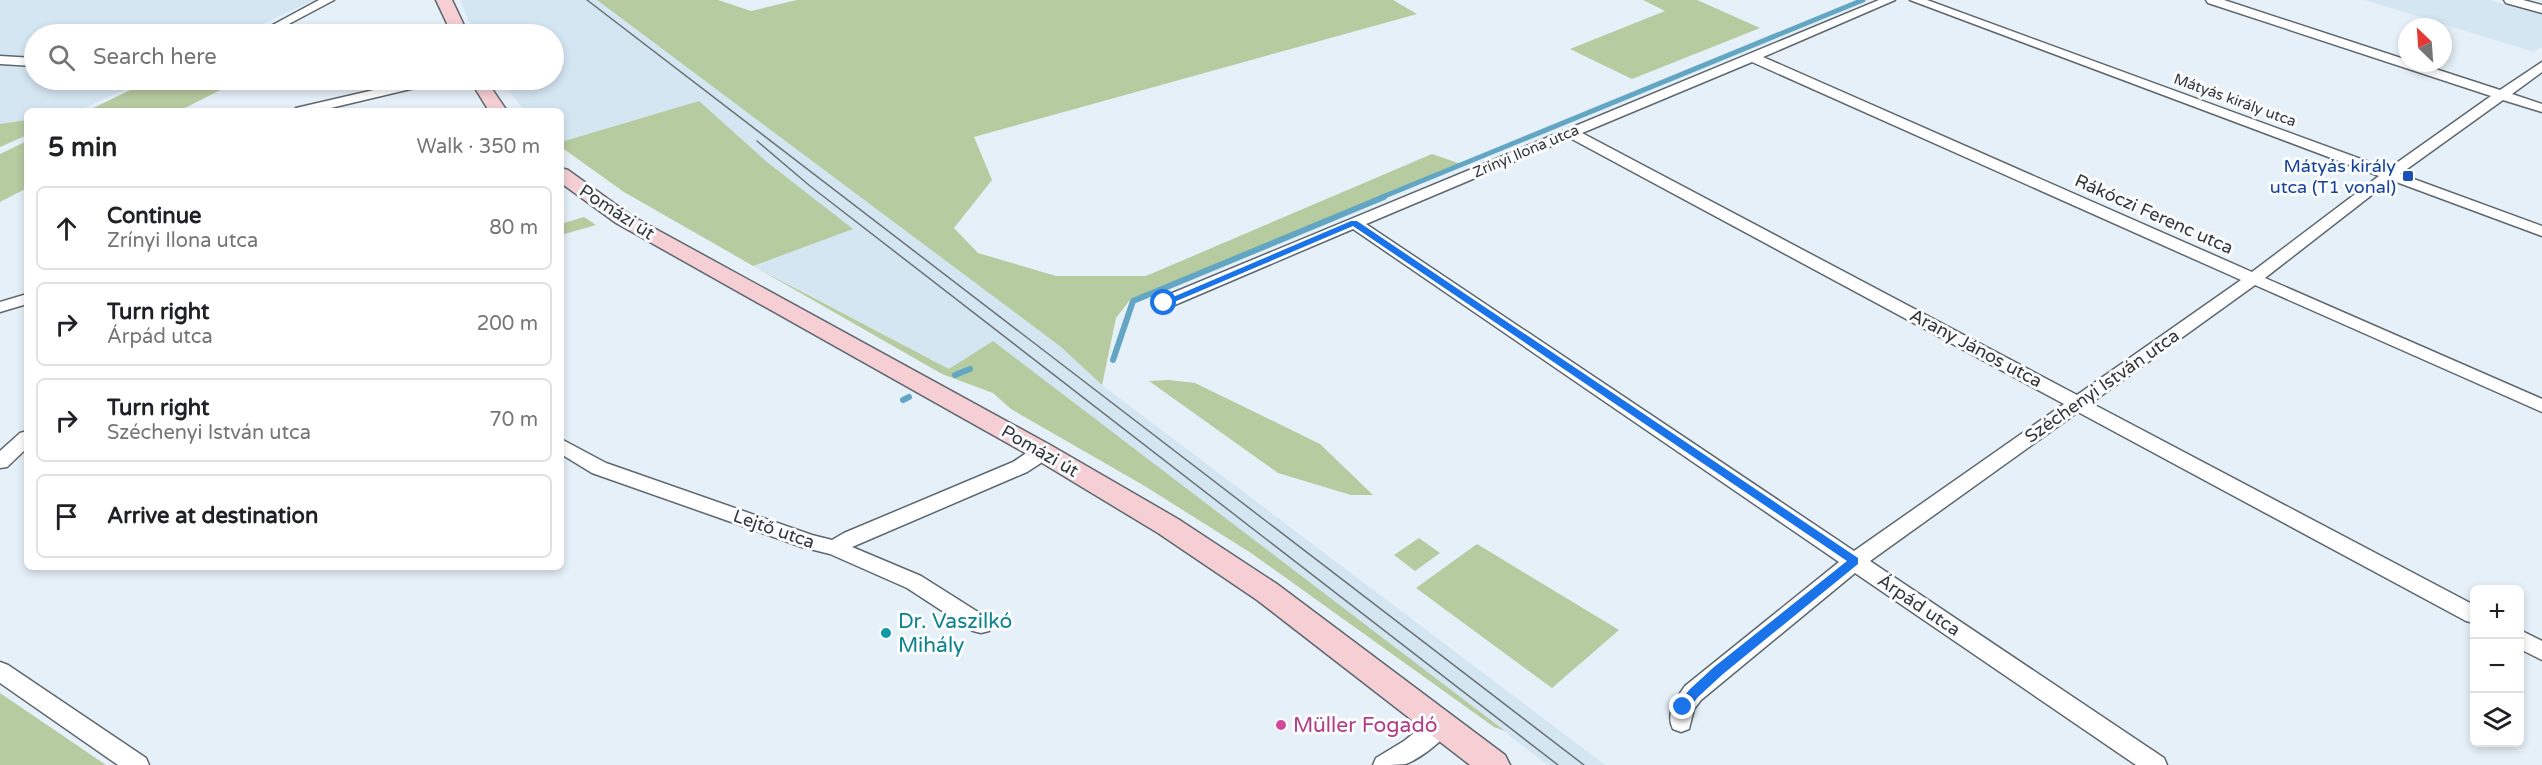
<!DOCTYPE html>
<html lang="en">
<head>
<meta charset="utf-8">
<style>
	:root { --surface:#fff; --page:#f2f2f2; --text:#202124; --muted:#757577; --line:#e0e0e0 }
	body { margin:0; font-family:"Varela Round",sans-serif; background:var(--page); color:var(--text) }
	.controls { position:absolute; right:18px; bottom:18px; display:grid; overflow:hidden; border-radius:9px; box-shadow:0 3px 9px #0003 }
	.controls button { width:54px; height:54px; display:grid; place-items:center; padding:0; border:0; border-bottom:2px solid var(--line); background:var(--surface); color:var(--text); font:30px sans-serif }
	.compass { position:absolute; left:2398px; top:18px; width:54px; height:54px; border-radius:50%; background:var(--surface); box-shadow:0 3px 9px #0003; rotate:335deg }
	.stop { position:absolute; width:18px; height:18px; margin:-14px; border:4px solid #1a73e8; border-radius:50%; background:#fff }
	.stop.end { background:#1a73e8; border-color:#fff; box-shadow:0 2px 6px #0008 }
	.list { margin:0; padding:0; list-style:none }
	h2 { display:flex; justify-content:space-between; align-items:center; height:78px; margin:0; padding:0 24px; font-size:26px }
	h2 small { font-size:20px; font-weight:400; color:var(--muted) }
	.list li { display:grid; grid-template-columns:39px 1fr auto; gap:18px; align-items:center; box-sizing:border-box; height:84px; margin:0 12px 12px; padding:0 12px; border:2px solid var(--line); border-radius:9px }
	.list b { display:block; font-size:22px; white-space:nowrap }
	.list p { margin:0; font-size:20px; white-space:nowrap; color:var(--muted) }
	.list em { font-size:20px; font-style:normal; color:var(--muted) }
	.icon { flex:none; width:33px; height:33px; fill:none; stroke:currentColor; stroke-width:2; stroke-linecap:round; stroke-linejoin:round }
	.map { position:relative; flex:none; width:2542px; height:765px; overflow:hidden }
	.search { position:absolute; background:var(--surface); box-shadow:0 3px 9px #0003; left:24px; top:24px; width:540px; height:66px; display:flex; align-items:center; gap:15px; box-sizing:border-box; padding:0 21px; border-radius:33px; color:var(--muted); font-size:22px }
	.panel { position:absolute; background:var(--surface); box-shadow:0 3px 9px #0003; left:24px; top:108px; width:540px; height:462px; border-radius:9px }
	.map>svg:first-child { display:block }
	.built { fill:#d5e6f3 }
	.green { fill:#b7cba1 }
	.lines { fill:none; stroke-linecap:round; stroke-linejoin:round }
	.stream-far1 { stroke:#62a6c4; stroke-width:5 }
	.stream { stroke:#62a6c4; stroke-width:6 }
	.minor-casing { stroke:#5e676e; stroke-width:3 }
	.secondary-casing { stroke:#5e676e; stroke-width:3 }
	.minor { fill:#fff; fill-rule:evenodd }
	.secondary { fill:#f5cfd4; fill-rule:evenodd }
	.tram { stroke:#6c7377; stroke-width:1.5 }
	.route { fill:#1a73e8 }
	.transit-dot { fill:#1a4fb4; stroke:#fafcfd; stroke-width:2 }
	.culture-dot { fill:#0f9aa8; stroke:#fafcfd; stroke-width:2 }
	.hotel-dot { fill:#d1479c; stroke:#fafcfd; stroke-width:2 }
	.labels { text-anchor:middle; stroke-width:6; stroke-linejoin:round; paint-order:stroke }
	.far-street-label { font-size:15px; fill:#33373a; stroke:#fafcfd }
	.transit-label { font-size:18px; fill:#164399; stroke:#fafcfd; text-anchor:end }
	.street-label { font-size:18px; fill:#33373a; stroke:#fafcfd }
	.near-culture-label { font-size:21px; fill:#0d838f; stroke:#fafcfd; text-anchor:start }
	.near-hotel-label { font-size:21px; fill:#b23c85; stroke:#fafcfd; text-anchor:start }
</style>
</head>
<body>
<div class="map">
<svg width="2542" height="765" viewBox="0 0 2542 765">
	<rect width="100%" height="100%" fill="#e5f0f8"/>
	<path class="built" d="M0,0h314l-73,34h-207v46h111l-67,31h-51v9l-27,4z
		M460,0h137l464,347 41,38 503,380h-57l-524,-400 -75,4 -197,-104 100,-36 -85,-67 -68,-61 -138,41v-31h-36l-24,-31h53v-46h-80z
		M2365,0h125l52,15v32l-8,5z"/>
	<path class="green" d="M597,0h121l33,11 46,-11h596l24,14 -443,123 18,43 -38,48 24,25 78,23h90l286,-122 32,11 -334,135 -14,18 -14,67 -41,-38z
		M1643,0h54l63,28 -128,51 -62,-30 95,-38z
		M151,80h89l-61,31h-92z
		M699,101l68,61 86,67 -100,37 196,103 44,-28 512,390 -11,-4 -243,-174 -108,-68 -132,-76 -18,-16 -51,-19 -318,-182 -63,-45v-5z
		M27,120v15l-27,12v-23z
		M27,141v47l-27,14v-48z
		M584,217l12,8 -35,10v-11z
		M1169,380l26,3 125,61 53,51h-22l-73,-22 -129,-92z
		M1419,538l21,15 -25,18 -21,-16z
		M1477,544l142,86 -67,58 -136,-100z
		M0,693l106,72h-106z"/>
	<g class="lines">
		<path class="stream-far1" d="M1380,198l483,-198"/>
		<path class="stream" d="M1113,360l20,-59 251,-104
			M955,375l15,-6
			M903,400l6,-3"/>
		<g class="minor-casing">
			<path id="minor" d="M319,0h15l-64,34h-14z
				M1879,0h16l-132,57 489,215 127,-96 -469,-176h17l461,169 103,-73 -283,-93 -2,-3h18l183,60v3h10l83,27 42,-28v10l-30,22 30,10v8l-39,-12 -103,74 142,52v10l-151,-56 -126,98 277,121v13l-287,-127 -164,118 383,202v18l-8,-2 -388,-209 -208,149 294,197 3,7h-31l-281,-192 -154,127 -7,9 -5,20 -8,3 -8,-3c-8,-16 3,-30 12,-43l154,-124 -486,-333 -183,78 -6,1 -8,-5 2,-4zM1752,62l489,218 -164,115 -495,-262zM1570,138l494,266 -210,147 -488,-327z
				M2504,0h19l19,5v8l-36,-10z
				M0,56l34,2v8l-34,-2z
				M417,80h21l-2,3 -118,28h-24l2,-3z
				M27,294v10l-27,8v-10z
				M27,431v17l-20,19 -7,1v-17l20,-18z
				M561,439l45,24 206,72 20,5 12,-7 169,-71c11,-7 23,-18 37,-15l3,5 -3,5 -23,15 -175,75 69,29 68,43 3,6 -3,6 -8,2 -8,-2 -66,-43 -77,-34 -28,-7 -210,-74 -31,-19z
				M2520,630l22,11v19l-22,-11z
				M0,662l8,3 138,93 3,7h-31l-118,-82z
				M1441,715l8,3 4,7c-7,14 -32,33 -47,39 -9,1 -23,1 -33,1l3,-7 28,-17 29,-23z"/>
		</g>
		<g class="secondary-casing">
			<path id="secondary" d="M436,0h16l16,34h-16z
				M470,80h16l21,31h-18z
				M561,168l7,2 62,45 422,231 126,73 99,65 228,171 5,10h-40l-213,-165 -99,-67 -124,-75 -418,-235 -55,-40z"/>
		</g>
		<use href="#minor" class="minor"/>
		<use href="#secondary" class="secondary"/>
		<path class="tram" d="M587,0l997,765
			M757,141l53,45 748,579"/>
	</g>
	<path class="route" d="M1351,221h6l501,337v6l-135,110 -25,23 -11,14h-9l-2,-4 13,-17 25,-23 133,-106 -494,-335 -186,79 -8,-2z"/>
	<rect class="transit-dot" x="2402" y="170" width="12" height="12" rx="3"/>
	<circle class="culture-dot" cx="886" cy="633" r="6"/>
	<circle class="hotel-dot" cx="1281" cy="725" r="6"/>
	<g class="labels">
		<g class="far-street-label">
			<text transform="translate(2235 100) rotate(20)" y="5">Mátyás király utca</text>
			<text transform="translate(1526 151) rotate(-23)" y="5">Zrínyi Ilona utca</text>
		</g>
		<g class="transit-label">
			<text x="2396" y="172">Mátyás király<tspan x="2396" dy="21">utca (T1 vonal)</tspan></text>
		</g>
		<g class="street-label">
			<text transform="translate(617 212) rotate(33)" y="6">Pomázi út</text>
			<text transform="translate(2154 214) rotate(24)" y="6">Rákóczi Ferenc utca</text>
			<text transform="translate(1976 348) rotate(28)" y="6">Arany János utca</text>
			<text transform="translate(2102 386) rotate(-35)" y="6">Széchenyi István utca</text>
			<text transform="translate(1040 451) rotate(30)" y="6">Pomázi út</text>
			<text transform="translate(774 529) rotate(19)" y="6">Lejtő utca</text>
			<text transform="translate(1919 605) rotate(34)" y="6">Árpád utca</text>
		</g>
		<g class="near-culture-label">
			<text x="898" y="628">Dr. Vaszilkó<tspan x="898" dy="24">Mihály</tspan></text>
		</g>
		<g class="near-hotel-label">
			<text x="1293" y="732">Müller Fogadó</text>
		</g>
	</g>
</svg>
<div class="controls">
<button>+</button>
<button>−</button>
<button><svg class="icon" aria-label="layers" viewBox="0 0 24 24"><path d="M12 4l9 5-9 5-9-5zM3 14l9 5 9-5"/></svg></button>
</div>
<svg class="compass" viewBox="-18 -18 36 36"><path d="M0-13l5 13h-10z" fill="#e53935"/><path d="M0 13l5-13h-10z" fill="#757577"/></svg>
<div class="stop" style="left:1164px;top:303px"></div>
<div class="stop end" style="left:1683px;top:707px"></div>
<div class="search"><svg class="icon" aria-label="search" viewBox="0 0 24 24"><circle cx="10" cy="10" r="6"/><path d="M15 15l6 6"/></svg>Search here</div>
<section class="panel">
<h2>5 min<small>Walk · 350 m</small></h2>
<ul class="list">
<li><svg class="icon" aria-label="ahead" viewBox="0 0 24 24"><path d="M12 20V5M6 11l6-6 6 6"/></svg><div><b>Continue</b><p>Zrínyi Ilona utca</p></div><em>80 m</em></li>
<li><svg class="icon" aria-label="right" viewBox="0 0 24 24"><path d="M7 20v-9h11M14 6l5 5-5 5"/></svg><div><b>Turn right</b><p>Árpád utca</p></div><em>200 m</em></li>
<li><svg class="icon" aria-label="right" viewBox="0 0 24 24"><path d="M7 20v-9h11M14 6l5 5-5 5"/></svg><div><b>Turn right</b><p>Széchenyi István utca</p></div><em>70 m</em></li>
<li><svg class="icon" aria-label="arrive" viewBox="0 0 24 24"><path d="M6 21V4h12l-3 4 3 4H6"/></svg><div><b>Arrive at destination</b></div></li>
</ul>
</section>
</div>
</body>
</html>
